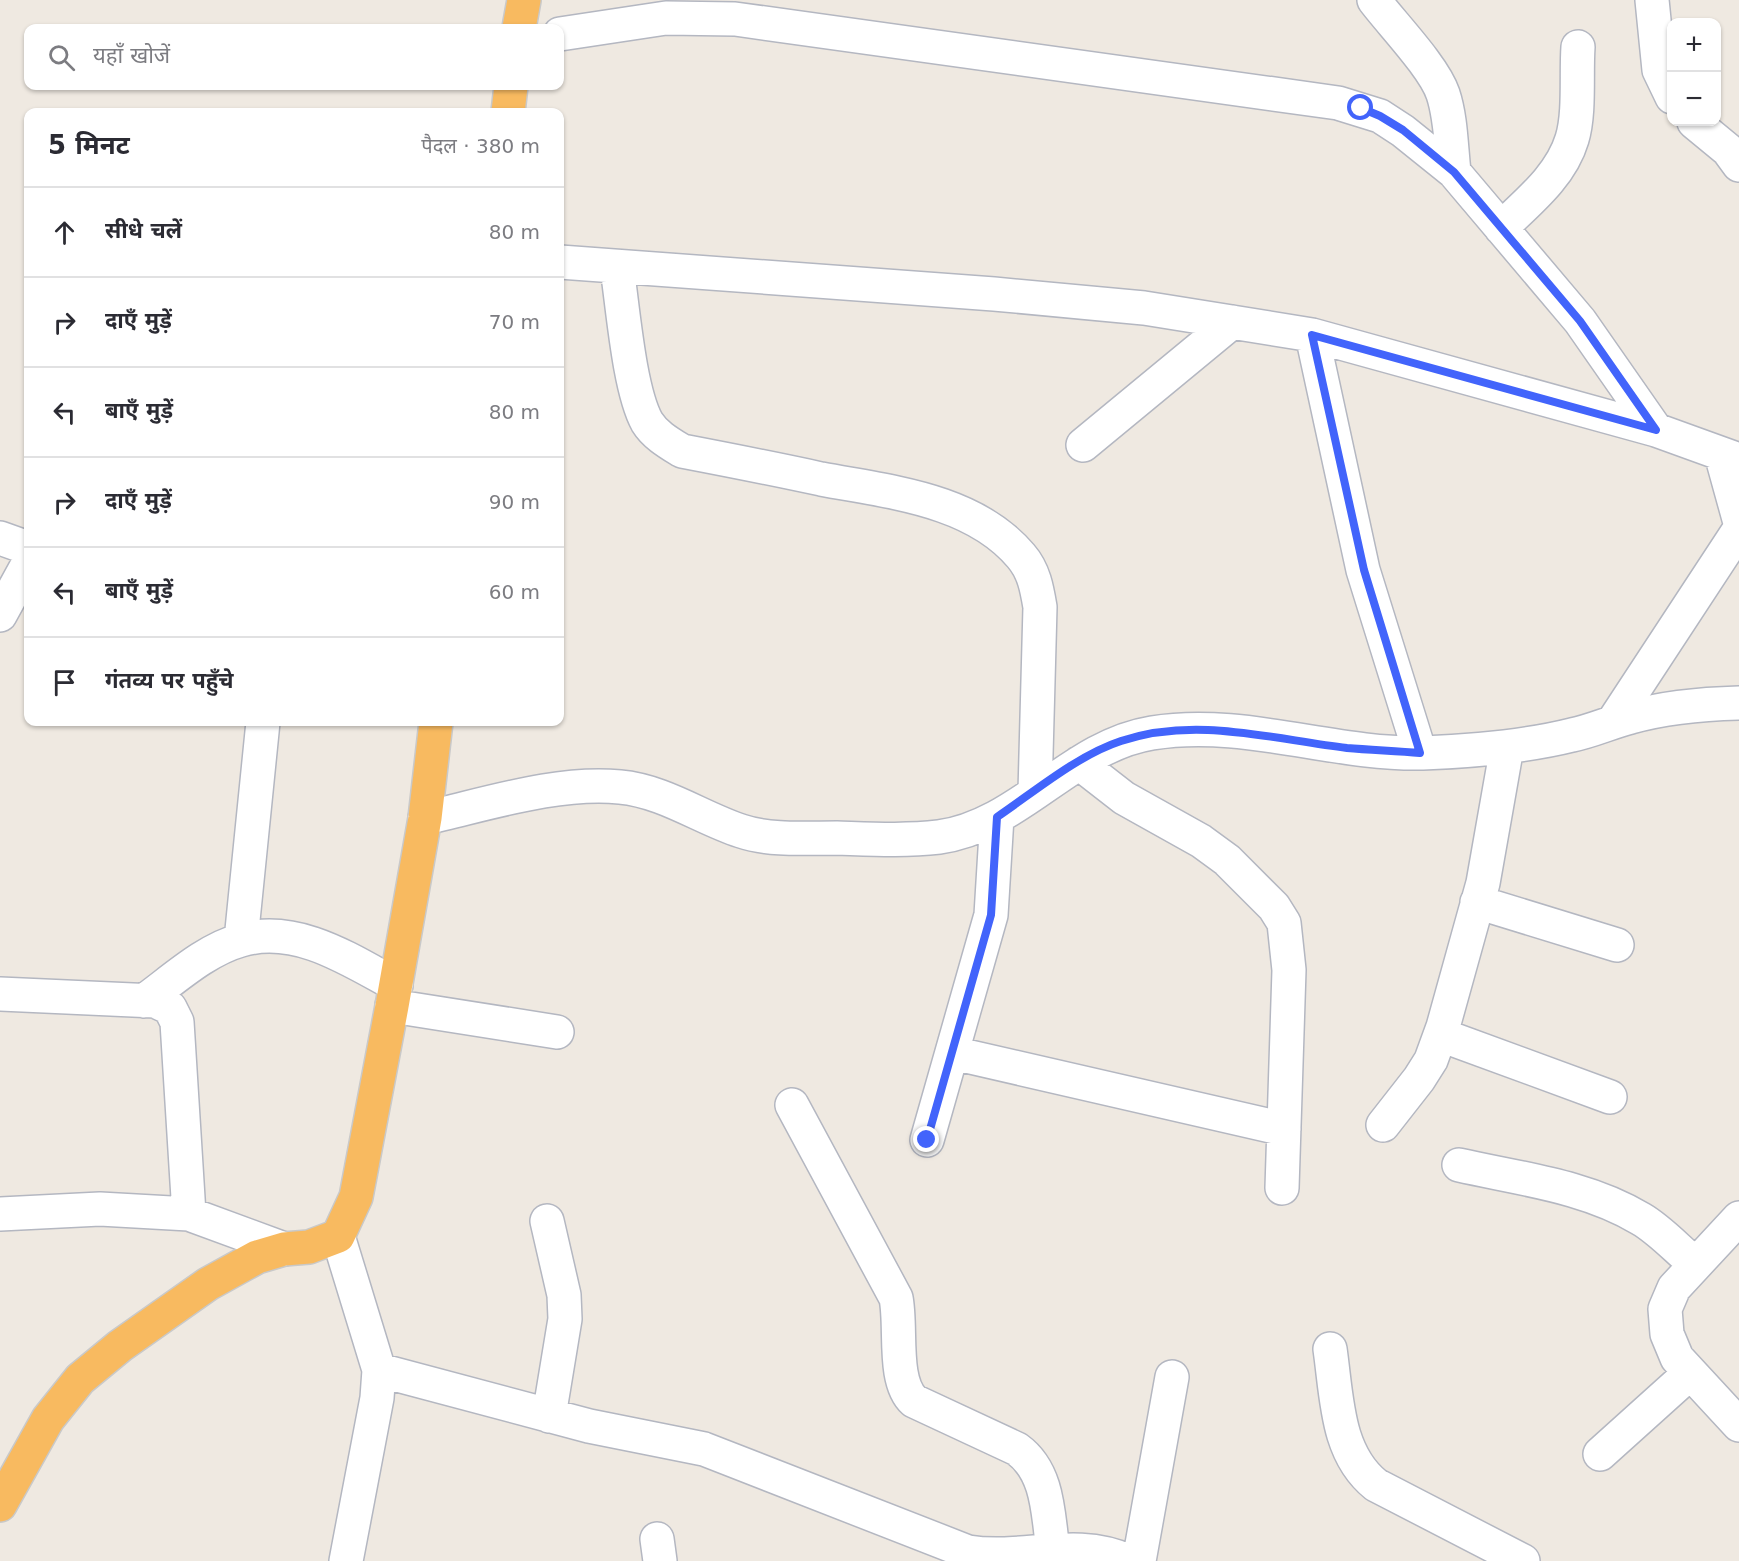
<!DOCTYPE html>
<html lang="hi">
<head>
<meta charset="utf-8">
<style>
	:root { --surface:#fff; --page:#f7f7f7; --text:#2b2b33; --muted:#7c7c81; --line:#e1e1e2 }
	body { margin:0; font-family:"DejaVu Sans","Noto Sans Devanagari",sans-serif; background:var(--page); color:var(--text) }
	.controls { position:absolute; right:18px; top:18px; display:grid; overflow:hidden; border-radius:12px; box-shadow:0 2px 4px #0004 }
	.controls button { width:54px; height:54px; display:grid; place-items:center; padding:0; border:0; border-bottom:2px solid var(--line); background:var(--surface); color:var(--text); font:30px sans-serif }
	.stop { position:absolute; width:18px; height:18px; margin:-14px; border:4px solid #4264fb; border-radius:50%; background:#fff }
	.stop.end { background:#4264fb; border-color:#fff; box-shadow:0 2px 6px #0008 }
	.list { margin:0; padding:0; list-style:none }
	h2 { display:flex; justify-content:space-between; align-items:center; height:78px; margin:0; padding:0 24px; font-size:26px }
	h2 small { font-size:20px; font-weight:400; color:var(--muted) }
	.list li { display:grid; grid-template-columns:39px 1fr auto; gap:18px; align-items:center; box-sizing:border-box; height:90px; padding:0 24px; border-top:2px solid var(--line) }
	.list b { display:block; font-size:22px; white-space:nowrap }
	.list em { font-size:20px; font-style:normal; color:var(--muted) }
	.icon { flex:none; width:33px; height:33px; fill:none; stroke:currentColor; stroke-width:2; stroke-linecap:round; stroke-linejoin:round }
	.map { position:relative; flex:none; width:1739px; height:1561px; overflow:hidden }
	.search { position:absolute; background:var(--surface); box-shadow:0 2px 4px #0004; left:24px; top:24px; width:540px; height:66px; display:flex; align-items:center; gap:15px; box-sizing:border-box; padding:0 21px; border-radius:12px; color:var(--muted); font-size:22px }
	.panel { position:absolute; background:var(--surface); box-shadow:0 2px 4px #0004; left:24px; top:108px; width:540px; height:618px; border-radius:12px }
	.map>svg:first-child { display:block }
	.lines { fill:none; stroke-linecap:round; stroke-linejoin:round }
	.minor-casing { stroke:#b4b7c1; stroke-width:36 }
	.trunk-casing { stroke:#c9c9c9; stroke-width:36 }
	.minor { stroke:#fff; stroke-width:33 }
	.trunk { stroke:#f8ba60; stroke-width:33 }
	.route { stroke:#4264fb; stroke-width:8 }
</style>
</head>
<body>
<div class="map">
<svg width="1739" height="1561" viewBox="0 0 1739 1561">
	<rect width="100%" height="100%" fill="#efe9e1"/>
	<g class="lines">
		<g class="minor-casing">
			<path id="minor" d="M1374,0c18,24 60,67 69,94 8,24 8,52 11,78
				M1652,0l7,70 13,27
				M560,34l106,-16 69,1 603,84 42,13 23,15 51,41 126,149 76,109
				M1694,122l34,28 11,15
				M1501,228c27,-26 60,-52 71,-89 8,-26 4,-65 6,-92
				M560,262l434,32 150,14 168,27 344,95 83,30
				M617,268c6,40 12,121 30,154 8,13 22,21 35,29 47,9 93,18 139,28 68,13 152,20 200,77 13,15 16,33 19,51l-5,185
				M1312,335l51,235 57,183
				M1083,445l149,-123
				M1721,454l18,65
				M0,538l28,10
				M0,615l28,-51
				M1613,722l126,-192
				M1079,763l45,35 77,43 26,19 47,47 10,16 5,47 -7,218
				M425,818c63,-14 131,-37 195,-31 44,4 81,31 121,44 30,10 65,7 96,7 33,1 68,3 102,-1 81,-11 132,-91 213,-104 91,-15 180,22 271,20 50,-2 101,-6 149,-18 20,-4 39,-13 59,-18 35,-10 72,-13 108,-14
				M1477,902l140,43
				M241,940l22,-218
				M0,994l155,7 15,7 7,14 12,192
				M144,1001c29,-21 61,-51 97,-61 56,-16 109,20 155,45
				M392,1006l165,26
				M1441,1035l169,62
				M953,1053l331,76
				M792,1105l104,193c6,29 -4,83 18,103l103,48c32,23 31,66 36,102
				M1383,1125l36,-46 12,-19 12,-33 40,-144 24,-136
				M927,1140l64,-225 6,-98
				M1459,1165c62,14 127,21 182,54 19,11 36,30 53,44
				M0,1214l100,-5 89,5 95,35
				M1739,1218l-65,70 -9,21 2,25 10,24 62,67
				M547,1221l17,74 1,24 -16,97
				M338,1236l41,134 -2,28 -31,163
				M1330,1349c7,48 6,104 46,136l147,76
				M379,1370l210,56 115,23 264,103c54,9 108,-15 160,9
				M1600,1454l90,-81
				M657,1539l3,22
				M1139,1561l33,-184"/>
		</g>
		<g class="trunk-casing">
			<path id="trunk" d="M519,28l5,-28
				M508,112l3,-26
				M0,1505l48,-86 32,-40 40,-33 88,-62 49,-27 27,-8 25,-2 29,-11 18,-39 36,-191 33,-188 11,-96"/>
		</g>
		<use href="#minor" class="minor"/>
		<use href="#trunk" class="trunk"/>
	</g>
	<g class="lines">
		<path class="route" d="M927,1140l64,-225 6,-98c37,-25 81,-62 124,-76 75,-25 150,-2 226,7 24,2 49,3 73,5l-56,-183 -52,-235 344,95 -76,-109 -126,-149 -51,-42 -23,-14 -19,-8"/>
	</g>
</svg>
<div class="controls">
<button>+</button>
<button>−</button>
</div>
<div class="stop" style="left:1361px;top:108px"></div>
<div class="stop end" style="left:927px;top:1140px"></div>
<div class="search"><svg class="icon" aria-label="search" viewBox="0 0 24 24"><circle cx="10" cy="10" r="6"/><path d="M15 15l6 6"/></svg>यहाँ खोजें</div>
<section class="panel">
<h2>5 मिनट<small>पैदल · 380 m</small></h2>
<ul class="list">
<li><svg class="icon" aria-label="ahead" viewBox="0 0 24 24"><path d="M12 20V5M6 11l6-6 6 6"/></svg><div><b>सीधे चलें</b></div><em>80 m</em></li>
<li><svg class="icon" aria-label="right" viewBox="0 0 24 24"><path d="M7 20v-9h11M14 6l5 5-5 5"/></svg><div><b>दाएँ मुड़ें</b></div><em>70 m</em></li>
<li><svg class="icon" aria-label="left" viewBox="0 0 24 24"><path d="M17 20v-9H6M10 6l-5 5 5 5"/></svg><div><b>बाएँ मुड़ें</b></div><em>80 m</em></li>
<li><svg class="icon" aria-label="right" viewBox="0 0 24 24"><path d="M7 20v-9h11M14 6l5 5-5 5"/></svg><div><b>दाएँ मुड़ें</b></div><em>90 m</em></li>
<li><svg class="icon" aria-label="left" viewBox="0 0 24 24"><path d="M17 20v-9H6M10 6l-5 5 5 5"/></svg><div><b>बाएँ मुड़ें</b></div><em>60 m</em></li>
<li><svg class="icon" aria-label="arrive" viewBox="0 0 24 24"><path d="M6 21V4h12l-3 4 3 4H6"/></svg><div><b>गंतव्य पर पहुँचे</b></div></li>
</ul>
</section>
</div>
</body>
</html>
